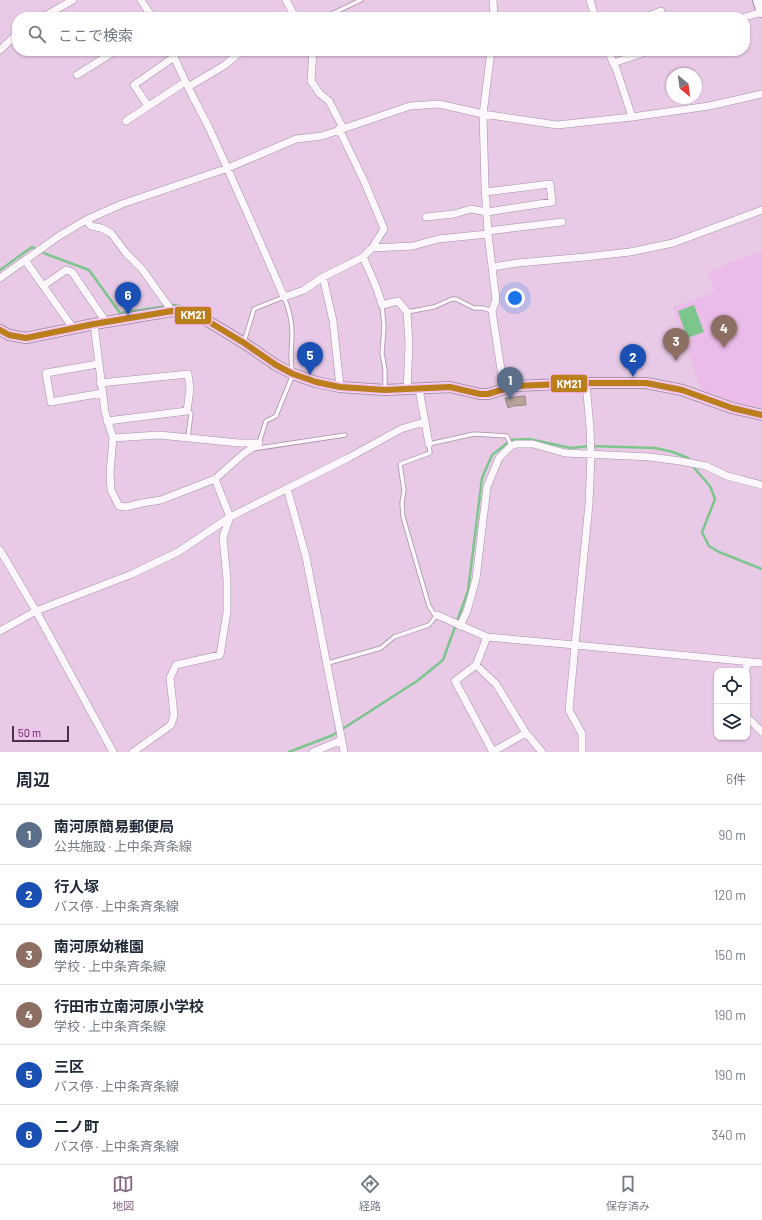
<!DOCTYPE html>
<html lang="ja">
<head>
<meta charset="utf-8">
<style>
	:root { --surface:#fff; --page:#f2f2f3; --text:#1f2937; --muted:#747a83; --line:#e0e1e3; --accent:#816880 }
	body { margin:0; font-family:Barlow,"Noto Sans JP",sans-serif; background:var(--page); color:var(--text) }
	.controls { position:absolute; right:12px; bottom:12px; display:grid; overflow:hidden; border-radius:8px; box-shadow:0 1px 3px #0004 }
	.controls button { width:36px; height:36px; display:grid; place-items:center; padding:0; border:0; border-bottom:1px solid var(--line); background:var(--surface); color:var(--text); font:20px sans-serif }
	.compass { position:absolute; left:666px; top:68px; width:36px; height:36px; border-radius:50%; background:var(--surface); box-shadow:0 1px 3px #0004; rotate:151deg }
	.scale { position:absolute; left:12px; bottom:10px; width:57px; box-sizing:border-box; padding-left:4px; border:2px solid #4a3349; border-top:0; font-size:11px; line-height:14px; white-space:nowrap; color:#4a3349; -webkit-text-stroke:3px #f5bdf2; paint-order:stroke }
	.you { position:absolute; left:515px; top:298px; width:14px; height:14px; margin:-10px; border:3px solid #fff; border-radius:50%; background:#1a73e8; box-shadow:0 0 0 6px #1a73e833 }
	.badge { display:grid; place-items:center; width:26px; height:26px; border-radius:50%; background:var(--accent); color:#fff; font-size:13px; font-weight:700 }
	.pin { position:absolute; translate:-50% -33px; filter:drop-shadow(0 1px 2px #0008) }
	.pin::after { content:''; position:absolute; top:21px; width:14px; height:12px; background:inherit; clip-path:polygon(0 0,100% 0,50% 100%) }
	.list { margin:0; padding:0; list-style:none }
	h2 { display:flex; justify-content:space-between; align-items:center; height:52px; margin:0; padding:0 16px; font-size:17px }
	h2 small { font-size:13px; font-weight:400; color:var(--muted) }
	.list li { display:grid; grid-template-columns:26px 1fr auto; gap:12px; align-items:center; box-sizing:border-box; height:60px; padding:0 16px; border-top:1px solid var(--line) }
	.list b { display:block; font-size:15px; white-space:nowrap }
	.list p { margin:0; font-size:13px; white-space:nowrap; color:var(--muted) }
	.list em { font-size:13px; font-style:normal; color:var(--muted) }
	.icon { flex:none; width:22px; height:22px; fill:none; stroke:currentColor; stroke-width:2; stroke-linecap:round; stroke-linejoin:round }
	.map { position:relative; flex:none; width:762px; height:752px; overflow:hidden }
	.search { position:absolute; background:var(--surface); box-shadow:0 1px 3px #0004; left:12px; right:12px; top:12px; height:44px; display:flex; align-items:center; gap:10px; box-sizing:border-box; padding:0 14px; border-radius:16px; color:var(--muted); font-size:15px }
	.sheet { height:412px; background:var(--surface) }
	nav { display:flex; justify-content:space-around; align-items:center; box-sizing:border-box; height:56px; border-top:1px solid var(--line); background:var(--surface); font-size:11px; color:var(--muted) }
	nav a { display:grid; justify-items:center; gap:2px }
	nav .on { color:var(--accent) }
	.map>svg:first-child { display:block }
	.built { fill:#ebbce9 }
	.water { fill:#7cc68e }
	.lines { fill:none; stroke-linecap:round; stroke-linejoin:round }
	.stream { stroke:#7cc68e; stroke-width:2.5 }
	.building { fill:#b8a399; stroke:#988583 }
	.service-casing { stroke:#a790a6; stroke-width:5 }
	.minor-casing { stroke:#a790a6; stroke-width:8 }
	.secondary-casing { stroke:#a790a6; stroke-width:12 }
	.service { stroke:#fcf7fb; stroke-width:3.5 }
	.minor { stroke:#fcf7fb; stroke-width:7 }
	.secondary { stroke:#fcf7fb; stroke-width:10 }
	.bus-1-casing { stroke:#f5bdf2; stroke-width:9 }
	.bus-1 { stroke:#ba7e1a; stroke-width:6 }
	.line-badge { stroke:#f5bdf2; stroke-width:1.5 }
	.badge-label { font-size:11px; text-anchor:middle; font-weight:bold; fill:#fff }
</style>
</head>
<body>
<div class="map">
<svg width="762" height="752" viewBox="0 0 762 752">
	<rect width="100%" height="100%" fill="#e8cae7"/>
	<path class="built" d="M762,250v158l-15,-2 -46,-16 -28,-83 43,-15 -9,-20z"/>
	<path class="water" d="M694,305l10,27 -17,6 -9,-27z"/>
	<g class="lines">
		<path class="stream" d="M0,270l32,-23 14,7 43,16 31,43 54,-8 18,3
			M289,752l44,-17 84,-54 26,-21 25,-69 14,-113 10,-23 19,-15 18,-1 42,9 18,-2 66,2 18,4 15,6 7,11 15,17 5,13 -13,33 7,14 10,6 43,17"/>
	</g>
	<path class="building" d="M525,396l1,9 -13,1 -5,2 -3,-10z"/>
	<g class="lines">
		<g class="service-casing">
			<path id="service" d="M325,17l36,-17
				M382,305l2,22 -2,26 3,17v20
				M407,312l27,-5 18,-8h4l18,9h9l9,3
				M244,342l10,-33 30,-12c5,12 8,23 8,36 0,13 -3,28 1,41l-17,42 -10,5 -7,22
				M187,411l4,2 -3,24
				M253,449l92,-14
				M328,663l53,-15 13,-11 35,-12 8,-10 -3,-1 -5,-8 -26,-89 -1,-14 2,-13 -4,-26 30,-11 -1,-9 45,-10 33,2 4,10"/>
		</g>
		<g class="minor-casing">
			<path id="minor" d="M141,0l11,17
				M286,0l9,17
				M493,0l1,17
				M590,0l5,17
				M43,17l30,-17
				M646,17l15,-6 2,6
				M745,17l17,-5
				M0,50l17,-16
				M172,51c10,27 25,53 38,79 25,55 50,111 74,167l20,-7 19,-13 40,-20 9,-9 12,-19 -19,-46 -26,-54
				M313,51l-2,30 9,13 9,7 14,27
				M491,51l-8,63 74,11 75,-8 77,-11 53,-12
				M608,51l9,20 15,46
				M613,63l36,-12
				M77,75l38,-24
				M188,87l37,-22 16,-14
				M148,106l-14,-21 40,-28
				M126,121l59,-39
				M426,217l28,-3 17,-5 16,3 65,-10 -2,-18 -65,8
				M86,220l5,6 10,2 10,5 15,20 16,16 30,42
				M488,231l74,-9
				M372,248l41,-2 25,-7 50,-5
				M363,257c7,16 15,31 19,48l16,-4 9,11 2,32 -2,46
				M25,260l48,68
				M492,267l26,-4 67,-6 45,-5 43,-9 89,-33
				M323,277l10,44 7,66
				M0,278l59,-42 27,-16 36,-16 106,-36 68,-29 26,-3 88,-30 29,-2 44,10 2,72 3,48 8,66 -4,11 12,78
				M43,286l23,-16 6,2 34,50
				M94,324l11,88 8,26 -3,35 1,17 8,16 7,1 16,-4 19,-3 54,-21
				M98,364l-52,9 5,29 51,-9
				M100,383l88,-9 2,15 -3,22 -80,10
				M419,389l10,55
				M113,438l46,-3 80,8h20
				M287,488l19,69 38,195
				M0,550l36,61 77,141
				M437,615l50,22
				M460,626l7,-15 9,-32 11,-92 12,-29 12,-12 5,-2h17l32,9 85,4 30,4 26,5 21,10 35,9
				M0,631l36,-20 96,-37 46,-22 52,-35 118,-59 53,-29 23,-7
				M476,665l20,19 30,49 16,19
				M746,671l1,-9
				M747,717l15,15
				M133,752l38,-27 3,-10 -4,-37 6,-13 44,-10 7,-43v-32l-4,-43 7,-20 -15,-38 27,-24 17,-12
				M313,752l29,-12
				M492,752l34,-19
				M493,752l-38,-71 21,-16 11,-28 88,8 14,-141 2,-49 -1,-27 -4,-45
				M582,752v-18l-13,-24 6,-65 187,18"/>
		</g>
		<g class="secondary-casing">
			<path id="secondary" d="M758,0l4,12
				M0,330l9,5 17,3 68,-14 78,-13 13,1 21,8 38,23 32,22 17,9 23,8 24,5 45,3 65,-3 30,7h8l27,-8 71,-3h60l36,7 50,18 30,7"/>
		</g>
		<use href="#service" class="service"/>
		<use href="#minor" class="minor"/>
		<use href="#secondary" class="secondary"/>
		<g class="bus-1-casing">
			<path id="bus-1" d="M0,330l9,5 17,3 68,-14 78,-13 13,1 21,8 38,23 32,22 17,9 23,8 24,5 45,3 65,-3 30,7h8l27,-8 71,-3h60l36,7 50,18 30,7"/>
		</g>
		<use href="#bus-1" class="bus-1"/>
	</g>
	<g class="line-badge">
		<rect x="174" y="306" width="38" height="19" rx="4" fill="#ba7e1a"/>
		<rect x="550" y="374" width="38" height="19" rx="4" fill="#ba7e1a"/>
	</g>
	<g class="badge-label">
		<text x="193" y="319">KM21</text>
		<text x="569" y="388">KM21</text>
	</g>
</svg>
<div class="controls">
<button><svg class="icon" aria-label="locate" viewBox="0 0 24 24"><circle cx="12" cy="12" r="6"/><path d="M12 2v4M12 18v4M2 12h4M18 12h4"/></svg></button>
<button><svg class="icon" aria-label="layers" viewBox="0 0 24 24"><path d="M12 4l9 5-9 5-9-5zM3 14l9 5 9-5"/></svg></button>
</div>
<svg class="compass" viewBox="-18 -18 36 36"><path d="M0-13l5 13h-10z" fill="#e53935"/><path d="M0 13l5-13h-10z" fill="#747a83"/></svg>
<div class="scale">50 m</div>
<div class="you"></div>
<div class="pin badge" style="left:510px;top:400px;background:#5c6f8a">1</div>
<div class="pin badge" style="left:633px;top:377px;background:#1a4fb4">2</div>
<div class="pin badge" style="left:676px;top:361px;background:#8d6e63">3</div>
<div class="pin badge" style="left:724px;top:348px;background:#8d6e63">4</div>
<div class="pin badge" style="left:310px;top:375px;background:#1a4fb4">5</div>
<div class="pin badge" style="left:128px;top:315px;background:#1a4fb4">6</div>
<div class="search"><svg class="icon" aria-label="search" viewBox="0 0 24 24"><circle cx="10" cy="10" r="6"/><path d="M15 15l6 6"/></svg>ここで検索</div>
</div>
<section class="sheet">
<h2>周辺<small>6件</small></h2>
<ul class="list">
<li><span class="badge" style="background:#5c6f8a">1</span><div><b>南河原簡易郵便局</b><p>公共施設 · 上中条斉条線</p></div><em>90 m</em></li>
<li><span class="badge" style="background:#1a4fb4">2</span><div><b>行人塚</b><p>バス停 · 上中条斉条線</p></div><em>120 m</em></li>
<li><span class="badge" style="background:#8d6e63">3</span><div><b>南河原幼稚園</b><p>学校 · 上中条斉条線</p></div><em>150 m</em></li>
<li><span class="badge" style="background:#8d6e63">4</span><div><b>行田市立南河原小学校</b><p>学校 · 上中条斉条線</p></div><em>190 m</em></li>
<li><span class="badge" style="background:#1a4fb4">5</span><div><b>三区</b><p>バス停 · 上中条斉条線</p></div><em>190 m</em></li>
<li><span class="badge" style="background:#1a4fb4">6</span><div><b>二ノ町</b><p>バス停 · 上中条斉条線</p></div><em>340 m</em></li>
</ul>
</section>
<nav>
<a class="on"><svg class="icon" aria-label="map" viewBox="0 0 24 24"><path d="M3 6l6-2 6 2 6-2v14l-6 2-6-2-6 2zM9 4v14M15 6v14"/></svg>地図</a>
<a><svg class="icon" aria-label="directions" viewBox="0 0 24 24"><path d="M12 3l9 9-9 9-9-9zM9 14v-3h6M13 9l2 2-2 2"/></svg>経路</a>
<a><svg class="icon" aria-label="saved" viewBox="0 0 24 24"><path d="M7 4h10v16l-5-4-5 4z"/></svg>保存済み</a>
</nav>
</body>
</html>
